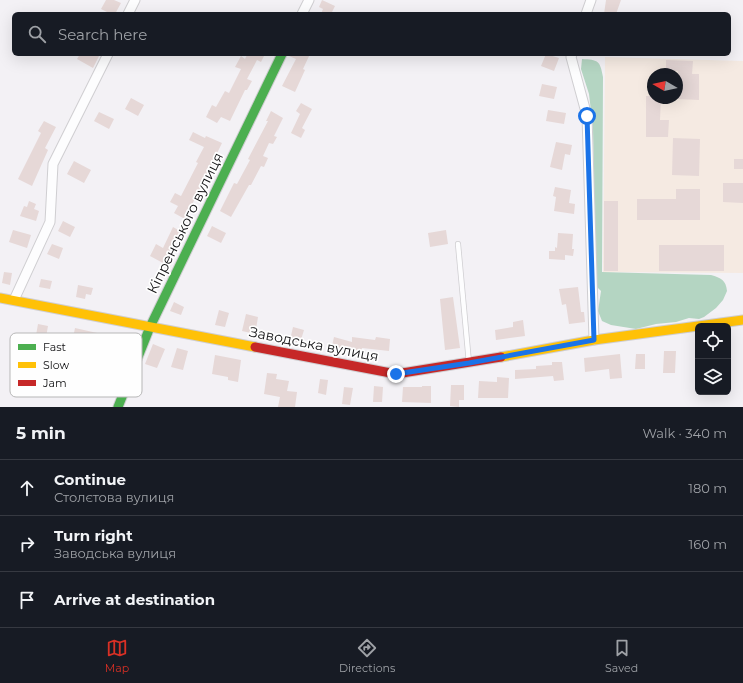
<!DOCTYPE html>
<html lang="en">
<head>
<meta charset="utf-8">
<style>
	:root { --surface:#171b24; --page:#20242c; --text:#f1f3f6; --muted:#9ea1a6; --line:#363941; --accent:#d93025 }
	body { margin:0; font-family:Montserrat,sans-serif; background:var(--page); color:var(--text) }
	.controls { position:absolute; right:12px; bottom:12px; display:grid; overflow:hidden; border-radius:6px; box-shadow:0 4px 16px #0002 }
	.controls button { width:36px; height:36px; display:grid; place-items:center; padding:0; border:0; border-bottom:1px solid var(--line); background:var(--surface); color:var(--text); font:20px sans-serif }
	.compass { position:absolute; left:647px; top:68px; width:36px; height:36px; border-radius:50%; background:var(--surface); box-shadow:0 4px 16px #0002; rotate:279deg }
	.stop { position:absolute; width:12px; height:12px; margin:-9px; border:3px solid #1a73e8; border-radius:50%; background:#fff }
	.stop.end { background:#1a73e8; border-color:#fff; box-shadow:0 1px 4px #0008 }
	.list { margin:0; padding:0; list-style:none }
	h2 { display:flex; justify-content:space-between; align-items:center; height:52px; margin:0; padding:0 16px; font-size:17px }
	h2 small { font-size:13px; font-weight:400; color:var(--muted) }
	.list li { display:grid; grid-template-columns:26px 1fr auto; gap:12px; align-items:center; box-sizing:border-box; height:56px; padding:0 16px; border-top:1px solid var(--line) }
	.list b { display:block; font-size:15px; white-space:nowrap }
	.list p { margin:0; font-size:13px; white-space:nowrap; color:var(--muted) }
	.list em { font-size:13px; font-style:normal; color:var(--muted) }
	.icon { flex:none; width:22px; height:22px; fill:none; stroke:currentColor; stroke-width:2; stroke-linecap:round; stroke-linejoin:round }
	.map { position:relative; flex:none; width:743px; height:407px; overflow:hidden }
	.search { position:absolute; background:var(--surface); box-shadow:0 4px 16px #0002; left:12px; right:12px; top:12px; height:44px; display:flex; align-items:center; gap:10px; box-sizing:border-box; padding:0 14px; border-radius:6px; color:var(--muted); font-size:15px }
	.sheet { height:220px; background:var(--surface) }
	nav { display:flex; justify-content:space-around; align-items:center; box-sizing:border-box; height:56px; border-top:1px solid var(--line); background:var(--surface); font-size:11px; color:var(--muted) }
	nav a { display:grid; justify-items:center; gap:2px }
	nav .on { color:var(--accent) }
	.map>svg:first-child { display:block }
	.industrial { fill:#f5eae2; fill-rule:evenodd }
	.forest { fill:#b4d5c2 }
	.building { fill:#e6d8d7 }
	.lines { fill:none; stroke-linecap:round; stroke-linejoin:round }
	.lane-casing { stroke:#cfced1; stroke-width:6 }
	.street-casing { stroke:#cfced1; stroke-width:11 }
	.fast-casing { stroke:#cfced1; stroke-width:11 }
	.slow-casing { stroke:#cfced1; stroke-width:11 }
	.jam-casing { stroke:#cfced1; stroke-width:11 }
	.lane { stroke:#fdfdfe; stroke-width:4.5 }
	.street { stroke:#fdfdfe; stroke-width:9 }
	.fast { stroke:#4caf50; stroke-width:9 }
	.slow { stroke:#ffc107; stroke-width:9 }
	.jam { stroke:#c62828; stroke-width:9 }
	.route { stroke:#1a73e8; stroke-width:5 }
	.labels { text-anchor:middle; stroke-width:3.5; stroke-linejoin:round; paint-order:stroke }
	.street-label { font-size:14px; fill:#101012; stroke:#fefefe }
	.key { fill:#fefefe; stroke:#b7b7b7; stroke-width:1 }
	.key-label { font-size:11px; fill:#101012 }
</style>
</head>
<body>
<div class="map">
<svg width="743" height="407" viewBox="0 0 743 407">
	<rect width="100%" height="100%" fill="#f3f1f5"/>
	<path class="industrial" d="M605,57l138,4v212l-140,-1zM653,74h24v24h-24z"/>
	<path class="forest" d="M582,59c16,1 18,1 21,18l-1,195 109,3c10,3 15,5 16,16l-4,9 -7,8 -12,9 -5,2 -10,-1 -13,4 -20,2 -20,5 -25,-4 -9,-4 -4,-10 3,-20 -4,-4 -1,-6 -4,-75 2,-16 -1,-62 -4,-34 -8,-25z"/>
	<path class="building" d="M106,0h8l7,3 -6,11h-4l-10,-5z
		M322,0l13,6 -4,8h-10l2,-5 -4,-2z
		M606,0h15l-5,14h-12z
		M80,54h14l5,2 -6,12 -16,-9z
		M244,54h21l-4,8 -4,-2 -10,19 5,2 -5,9h-2l-15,31 -9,-4 -4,6 -11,-6 6,-12 4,2 9,-16 4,2 12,-24 -6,-2 6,-11 4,3 2,-4z
		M289,54h21l-7,15 2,1 -10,22 -13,-6 14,-27 -7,-3z
		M546,54l13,4 -5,13 -13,-5z
		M666,60l27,1 -1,13h7v26l-21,-1v-28h-12z
		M542,84l15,3 -3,12 -15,-3z
		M646,96h7v2h8l-1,22h9l-1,17h-22z
		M131,98l13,7 -6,11 -13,-7z
		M301,103l11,6 -10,19 3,2 -4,8 -10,-5 9,-19 -4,-3z
		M548,110l18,3 -2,11 -18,-3z
		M271,111l12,7 -9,18 3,1 -4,7 -4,-1 -6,13 5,2 -4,9 -3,-1 -10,19h-2l-18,32 -11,-6 14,-28 3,1 13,-24 -2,-1 20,-38h-2z
		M99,112l15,7 -5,10 -15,-8z
		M44,121l12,6 -11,21 3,2 -16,36 -14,-7 23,-46 -3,-2z
		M193,132l12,6 1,-2 16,7 -37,76 -11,-6 4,-7 -8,-4 5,-9 6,3 17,-33 -2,-1 8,-15 -15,-7z
		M673,138l27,1 -1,37 -27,-1z
		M556,142l16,3 -2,10 -5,-1 -3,16 -12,-3z
		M734,159h9v10h-9z
		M74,161l17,9 -7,13 -17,-9z
		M723,183h20v20l-20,-1z
		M555,187l16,3 -2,13 6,1 -1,10 -20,-3 2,-14 -3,-1z
		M676,189h24v31h-63v-21h39z
		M29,201l7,3 -2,5 5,2 -3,10 -16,-5 4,-10 3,1z
		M604,201h14v70h-14z
		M63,221l12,6 -5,10 -12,-6z
		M212,226l14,7 -5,10 -14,-7z
		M173,227l7,4 -17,32 -13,-7 6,-12 7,4z
		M13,230l18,5 -4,13 -18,-6z
		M446,230l2,14 -18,3 -2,-14z
		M558,233l15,1 -1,15h2l-1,7 -8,-1v5l-16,-1v-8h6v-4l2,1z
		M52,244l11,4 -4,11 -12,-5z
		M659,245h65v26h-65z
		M4,272l8,1 -2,12 -8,-2z
		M41,279l11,2 -2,8 -11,-2z
		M78,285l15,3 -2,7 -5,-1 -1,5 -9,-2z
		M578,287l3,25h3l1,10 -16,2 -3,-20 -4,1 -3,-16z
		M453,297l7,51 -15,2 -5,-51z
		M174,302l10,5 -3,8 -11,-4z
		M219,310l10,3 -4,14 -10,-2z
		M246,314l12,3 -2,12 -4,-1 -1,5 -9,-2z
		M523,320l2,16 -29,4 -1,-10 18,-3v-5z
		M38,324l10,2 -3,17 -10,-2z
		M293,327l11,3 -4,13 -10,-3z
		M75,328l31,7 -3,12 -20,-5v3l-11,-2z
		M334,337l18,5v-5l23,3 1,-3 14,2 -1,12 -27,-3 -1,6 -20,-3v1l-10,-2z
		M153,344l12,5 -8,19 -12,-4z
		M177,348l11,3 -5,19 -12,-3z
		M664,351h12l-1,22h-12z
		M620,354l2,24 -12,1 -1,-10 -24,3 -1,-14z
		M636,354h9v15h-10z
		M215,355l26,5 -3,22 -10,-2v-3l-16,-3z
		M552,362h10l2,18 -10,1 -1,-5 -38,3v-9l21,-1v-3l16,-1z
		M267,373l10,1 -1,5 13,2 -2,10 10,1 -2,15h-17l2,-10 -16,-3z
		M497,377l12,1 -1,20h-30l1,-17 18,1z
		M320,379l8,1 -2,15 -8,-2z
		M451,385h13v15h-5v7l-9,-1z
		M374,386l9,1 -1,15h-9z
		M422,386h9v17l-29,-1 1,-15h19z
		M344,387l9,1 -3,17 -8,-1z"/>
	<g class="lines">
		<g class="lane-casing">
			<path id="lane" d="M458,244l11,119"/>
		</g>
		<g class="street-casing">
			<path id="street" d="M128,14l7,-14
				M302,14l7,-14
				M586,14l5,-14
				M572,54l-1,3 16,59 7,224
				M14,300l36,-78 3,-58 55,-110"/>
		</g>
		<g class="fast-casing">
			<path id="fast" d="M118,407l32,-80 132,-273"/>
		</g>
		<g class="slow-casing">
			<path id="slow" d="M0,298l255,49
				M501,357l93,-17 149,-20"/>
		</g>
		<g class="jam-casing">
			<path id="jam" d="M255,347l141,27 105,-17"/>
		</g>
		<use href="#lane" class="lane"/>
		<use href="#street" class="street"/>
		<use href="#fast" class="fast"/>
		<use href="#slow" class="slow"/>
		<use href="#jam" class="jam"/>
	</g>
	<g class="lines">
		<path class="route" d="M396,374l73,-11 125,-23 -7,-224"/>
	</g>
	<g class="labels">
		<g class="street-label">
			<text transform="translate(185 223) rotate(-64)" y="5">Кіпренського вулиця</text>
			<text transform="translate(314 344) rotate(11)" y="5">Заводська вулиця</text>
		</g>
	</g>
	<rect x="10" y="333" width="132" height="64" rx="6" class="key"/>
	<rect x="18" y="344" width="18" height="6" fill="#4caf50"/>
	<rect x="18" y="362" width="18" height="6" fill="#ffc107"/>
	<rect x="18" y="380" width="18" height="6" fill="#c62828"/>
	<g class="key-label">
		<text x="43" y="351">Fast</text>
		<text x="43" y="369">Slow</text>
		<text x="43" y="387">Jam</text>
	</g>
</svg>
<div class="controls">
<button><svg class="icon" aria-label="locate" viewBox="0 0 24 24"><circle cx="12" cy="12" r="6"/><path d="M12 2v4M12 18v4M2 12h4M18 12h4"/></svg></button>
<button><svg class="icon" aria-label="layers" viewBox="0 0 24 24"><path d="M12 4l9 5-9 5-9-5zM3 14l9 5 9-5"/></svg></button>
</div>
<svg class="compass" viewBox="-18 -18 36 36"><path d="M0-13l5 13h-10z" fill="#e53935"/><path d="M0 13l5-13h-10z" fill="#9ea1a6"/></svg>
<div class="stop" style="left:587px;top:116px"></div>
<div class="stop end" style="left:396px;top:374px"></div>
<div class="search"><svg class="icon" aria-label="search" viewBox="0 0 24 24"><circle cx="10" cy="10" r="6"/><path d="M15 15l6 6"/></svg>Search here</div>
</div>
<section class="sheet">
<h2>5 min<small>Walk · 340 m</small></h2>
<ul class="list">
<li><svg class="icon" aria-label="ahead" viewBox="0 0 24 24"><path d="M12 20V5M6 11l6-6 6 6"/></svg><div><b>Continue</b><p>Столєтова вулиця</p></div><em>180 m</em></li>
<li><svg class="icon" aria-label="right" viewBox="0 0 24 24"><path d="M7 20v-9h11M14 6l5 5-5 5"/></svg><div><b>Turn right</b><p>Заводська вулиця</p></div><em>160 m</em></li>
<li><svg class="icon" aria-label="arrive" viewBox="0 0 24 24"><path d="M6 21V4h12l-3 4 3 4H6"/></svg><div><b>Arrive at destination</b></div></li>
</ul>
</section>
<nav>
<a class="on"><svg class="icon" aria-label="map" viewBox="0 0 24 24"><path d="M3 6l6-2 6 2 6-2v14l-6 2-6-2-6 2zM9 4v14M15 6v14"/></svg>Map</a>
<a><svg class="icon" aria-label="directions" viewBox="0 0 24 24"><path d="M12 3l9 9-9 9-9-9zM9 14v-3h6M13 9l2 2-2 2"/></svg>Directions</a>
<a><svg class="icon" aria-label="saved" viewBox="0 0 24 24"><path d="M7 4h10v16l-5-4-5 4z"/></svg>Saved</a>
</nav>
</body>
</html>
